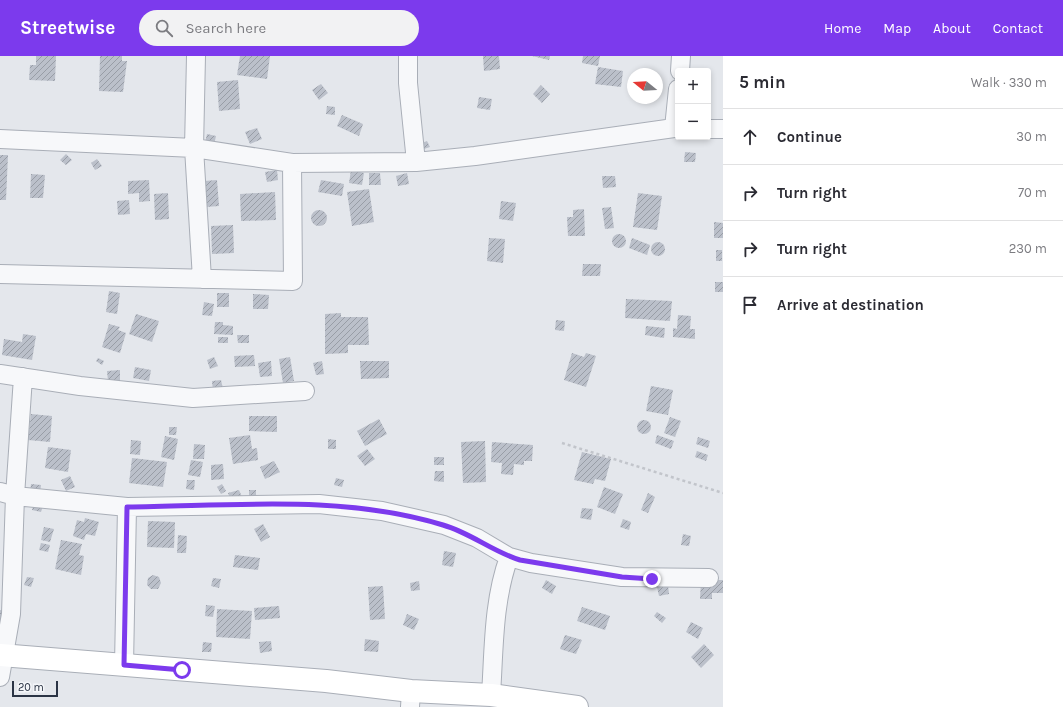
<!DOCTYPE html>
<html lang="en">
<head>
<meta charset="utf-8">
<style>
	:root { --surface:#fff; --page:#f2f2f3; --text:#2b2b33; --muted:#7c7c81; --line:#e1e1e2; --accent:#7c3aed }
	body { margin:0; font-family:Karla,sans-serif; background:var(--page); color:var(--text) }
	.controls { position:absolute; right:12px; top:12px; display:grid; overflow:hidden; border-radius:4px; box-shadow:0 2px 6px #0003 }
	.controls button { width:36px; height:36px; display:grid; place-items:center; padding:0; border:0; border-bottom:1px solid var(--line); background:var(--surface); color:var(--text); font:20px sans-serif }
	.compass { position:absolute; left:627px; top:12px; width:36px; height:36px; border-radius:50%; background:var(--surface); box-shadow:0 2px 6px #0003; rotate:288deg }
	.scale { position:absolute; left:12px; bottom:10px; width:46px; box-sizing:border-box; padding-left:4px; border:2px solid #2b3445; border-top:0; font-size:11px; line-height:14px; white-space:nowrap; color:#2b3445; -webkit-text-stroke:3px #f4f6f9; paint-order:stroke }
	.stop { position:absolute; width:12px; height:12px; margin:-9px; border:3px solid #7c3aed; border-radius:50%; background:#fff }
	.stop.end { background:#7c3aed; border-color:#fff; box-shadow:0 1px 4px #0008 }
	.list { margin:0; padding:0; list-style:none }
	h2 { display:flex; justify-content:space-between; align-items:center; height:52px; margin:0; padding:0 16px; font-size:17px }
	h2 small { font-size:13px; font-weight:400; color:var(--muted) }
	.list li { display:grid; grid-template-columns:26px 1fr auto; gap:12px; align-items:center; box-sizing:border-box; height:56px; padding:0 16px; border-top:1px solid var(--line) }
	.list b { display:block; font-size:15px; white-space:nowrap }
	.list em { font-size:13px; font-style:normal; color:var(--muted) }
	.icon { flex:none; width:22px; height:22px; fill:none; stroke:currentColor; stroke-width:2; stroke-linecap:round; stroke-linejoin:round }
	.map { position:relative; flex:none; width:723px; height:651px; overflow:hidden }
	header { display:flex; align-items:center; gap:24px; box-sizing:border-box; height:56px; padding:0 20px; background:var(--accent); color:#fff }
	header strong { font-size:19px }
	nav { display:flex; gap:22px; margin-inline-start:auto; font-size:14px }
	.search { width:280px; height:36px; background:var(--page); display:flex; align-items:center; gap:10px; box-sizing:border-box; padding:0 14px; border-radius:22px; color:var(--muted); font-size:15px }
	main { display:flex }
	aside { flex:1; background:var(--surface) }
	.map>svg:first-child { display:block }
	.building { fill:url(#building-hatch) }
	.lines { fill:none; stroke-linecap:round; stroke-linejoin:round }
	.street-casing { stroke:#a9aeb7; stroke-width:20 }
	.secondary-casing { stroke:#a9aeb7; stroke-width:24 }
	.path { stroke:#c2c5cb; stroke-width:2.5; stroke-dasharray:3 3; stroke-linecap:butt }
	.street { stroke:#f7f8fa; stroke-width:18 }
	.secondary { stroke:#fff; stroke-width:22 }
	.route { stroke:#7c3aed; stroke-width:5 }
</style>
</head>
<body>
<header>
<strong>Streetwise</strong>
<div class="search"><svg class="icon" aria-label="search" viewBox="0 0 24 24"><circle cx="10" cy="10" r="6"/><path d="M15 15l6 6"/></svg>Search here</div>
<nav><a>Home</a><a>Map</a><a>About</a><a>Contact</a></nav>
</header>
<main>
<div class="map">
<svg width="723" height="651" viewBox="0 0 723 651">
	<defs>
		<pattern id="building-hatch" width="6" height="6" patternUnits="userSpaceOnUse"><rect width="6" height="6" fill="#bbc0ca"/><path d="M-1 1l2-2M0 6l6-6M5 7l2-2" fill="none" stroke="#989da6"/></pattern>
	</defs>
	<rect width="100%" height="100%" fill="#e4e7ec"/>
	<path class="building" d="M36,0h20l-1,25 -26,-1 1,-15h6z
		M100,0h22v5h5l-4,31 -24,-1z
		M240,0h30l-3,23 -30,-4z
		M483,0h16l1,13 -16,2z
		M532,0h18l-1,4z
		M583,0h17l-2,10 -16,-3z
		M598,11l25,4 -2,16 -26,-3z
		M238,24l2,29 -21,2 -2,-29z
		M321,28l7,9 -9,7 -7,-10z
		M541,29l9,9 -8,9 -9,-9z
		M479,41l13,2 -2,11 -13,-2z
		M327,50l8,1v8l-9,-1z
		M342,59l21,9 -4,12 -22,-10z
		M257,72l5,11 -12,5 -5,-12z
		M207,78l9,2 -2,9 -9,-2z
		M427,85l3,6 -6,2 -2,-6z
		M685,96l11,1 -1,9h-11z
		M66,98l6,6 -6,5 -6,-5z
		M0,99h8l-2,45h-6z
		M97,103l5,7 -7,4 -4,-7z
		M277,114l1,10 -11,2 -2,-10z
		M351,114l13,3 -2,12 -13,-2z
		M369,117h11l1,12h-12z
		M407,117l2,11 -11,2 -2,-10z
		M31,118l14,1 -2,23h-13z
		M602,120h13l1,11 -13,1z
		M149,124l1,21 -11,1v-9l-11,1v-13z
		M217,124l2,26 -13,1 -2,-26z
		M321,124l23,4 -2,12 -24,-4z
		M369,133l5,33 -22,4 -5,-34z
		M275,136l1,28 -35,1 -1,-27z
		M168,137l1,26 -14,1 -1,-26z
		M638,137l24,3 -5,34 -24,-3z
		M129,144l1,14 -12,1 -1,-14z
		M501,145l15,2 -3,18 -14,-2z
		M611,151l3,21 -9,1 -3,-21z
		M584,153l1,27h-17l-1,-19h6v-7z
		M311 162a8 8 0 1 1 16 0a8 8 0 1 1-16 0Z
		M714,166l9,1v15h-9z
		M233,169l1,28 -22,1 -1,-28z
		M612 185a7 7 0 1 1 14 0a7 7 0 1 1-14 0Z
		M489,182l16,1 -2,24 -16,-2z
		M632,182l18,7 -3,10 -18,-7z
		M651 193a7 7 0 1 1 14 0a7 7 0 1 1-14 0Z
		M716,194h6v11h-6z
		M583,208h18l-1,12h-18z
		M715,226h8v10h-8z
		M109,235l11,2 -3,21 -11,-2z
		M217,237h12v14h-12z
		M253,238l16,1 -1,14h-15z
		M626,243l46,2 -2,20 -45,-3z
		M204,246l10,2 -2,12 -10,-1z
		M341,257v4h27l1,28h-21v8l-23,1v-40z
		M136,258l23,7 -7,21 -23,-8z
		M678,259l13,1 -1,13h5v10l-22,-2v-9l4,1z
		M556,264l9,1 -1,10 -9,-1z
		M215,266h8v3l10,1v9l-19,-1z
		M109,268l11,3 -2,3 8,3 -6,20 -18,-6z
		M646,270l19,2 -1,10 -19,-3z
		M23,278l13,2 -4,24 -30,-5 2,-16 18,3z
		M237,279h12v8h-11z
		M218,281h10v6h-10z
		M572,297l12,4 2,-4 10,3 -10,31 -22,-7z
		M254,299l1,11 -20,1 -1,-11z
		M214,301l4,9 -8,3 -3,-9z
		M290,301l4,24 -11,2 -4,-24z
		M98,302l6,3 -2,4 -6,-4z
		M271,305l1,15 -12,1 -2,-14z
		M322,305l2,13 -8,1 -3,-12z
		M360,305h29v17l-28,1z
		M135,311l16,3 -2,11 -16,-3z
		M120,314v11h-12l-1,-10z
		M221,324l2,9 -10,2 -1,-10z
		M651,330l22,4 -5,25 -22,-4z
		M31,358l21,2 -2,26 -22,-2z
		M249,360h28v16l-28,-1z
		M670,361l11,4 -6,16 -11,-4z
		M379,363l8,15 -22,12 -8,-15z
		M637 371a7 7 0 1 1 14 0a7 7 0 1 1-14 0Z
		M169,371h8l-1,8h-7z
		M250,379l2,14 5,-1 1,12 -25,4 -4,-26z
		M657,379l17,6 -3,8 -16,-6z
		M165,380l13,3 -4,21 -13,-3z
		M698,381l12,4 -2,7 -12,-4z
		M328,383l8,1v9h-8z
		M131,384l10,1 -1,14 -10,-1z
		M485,385l1,41 -23,1 -2,-41z
		M492,386l41,3 -1,16h-8v4l-10,-1 -1,11 -12,-1 1,-11 -11,-1z
		M194,388l11,1 -1,14h-11z
		M48,391l23,3 -3,22 -23,-4z
		M367,393l8,10 -10,7 -8,-10z
		M697,395l11,4 -2,6 -11,-4z
		M582,396l29,7 -6,22 -10,-2 -2,5 -19,-4z
		M434,401h10v8h-10z
		M132,402l35,4 -4,25 -34,-4z
		M191,404l12,2 -3,15 -12,-2z
		M274,405l6,11 -15,7 -5,-12z
		M223,408l1,15 -13,1v-15z
		M435,415h9v11l-10,-1z
		M70,420l5,11 -9,4 -5,-11z
		M336,422l8,2 -2,7 -8,-2z
		M187,424h8l-1,10 -8,-1z
		M31,428l10,1 -1,8h-10z
		M222,428l4,7 -5,3 -4,-7z
		M604,431l19,7 -8,20 -18,-7z
		M239,434l3,7 -11,4 -3,-8z
		M249,434h7v6h-7z
		M648,437l7,4 -7,16 -7,-3z
		M34,448l9,2 -2,6 -9,-2z
		M582,452l11,1 -2,11 -11,-2z
		M85,462l14,4 -4,14 -9,-2 -2,6 -11,-4 4,-16 7,2z
		M623,463l8,3 -2,8 -9,-3z
		M148,465l27,1 -1,26 -27,-1z
		M263,468l7,13 -9,5 -7,-13z
		M44,471l10,2 -4,13 -9,-2z
		M683,478l8,2 -2,10 -8,-1z
		M178,479l9,1 -1,17h-9z
		M61,484l21,4 -3,11 5,1 -3,19 -26,-6z
		M41,487l9,2 -2,7 -9,-2z
		M444,495l12,2 -3,14 -11,-2z
		M235,499l25,3 -2,12 -25,-3z
		M153,519l6,2 2,6 -3,6h-7l-4,-4 1,-7z
		M27,521l7,1 -3,9 -7,-2z
		M213,522l8,1 -2,9 -8,-2z
		M546,524l10,6 -4,8 -10,-6z
		M701,524h22v13h-11v6h-12z
		M419,525l1,9 -9,1 -1,-8z
		M668,529l1,9 -10,2 -2,-9z
		M383,530l2,33 -15,1 -2,-33z
		M206,549l9,1 -2,11 -8,-1z
		M279,550l1,12 -25,2 -1,-12z
		M582,551l28,9 -5,14 -28,-9z
		M217,553l35,2 -2,28 -34,-2z
		M0,554l6,1 -1,11h-5z
		M657,556l9,6 -4,5 -8,-7z
		M407,558l12,5 -5,11 -11,-5z
		M691,566l12,6 -5,11 -12,-7z
		M565,579l17,5 -6,14 -16,-5z
		M365,583l14,2 -1,11 -14,-1z
		M271,585l1,10 -12,2 -1,-11z
		M203,586l9,1 -1,9h-9z
		M704,588l10,11 -13,13 -10,-11z"/>
	<g class="lines">
		<g class="street-casing">
			<path id="street" d="M196,0l-2,92 8,131
				M408,0v27l8,79
				M680,15l1,-15
				M678,33l-4,39h4
				M708,73h15
				M0,83l194,9 98,15 124,-1 59,-6 199,-28
				M0,218l293,7 -1,-118
				M0,318l80,12 113,12 112,-7
				M0,436l15,4 112,11 192,-3 63,7 62,14 33,13 32,19c-16,44 -15,92 -18,138
				M509,501l22,6 91,14 87,1
				M124,609l3,-158
				M0,621l11,-63 4,-118 8,-119
				M410,651l1,-16"/>
		</g>
		<g class="secondary-casing">
			<path id="secondary" d="M0,599l326,26 85,10 80,4 86,12"/>
		</g>
		<path class="path" d="M562,387l161,50"/>
		<use href="#street" class="street"/>
		<use href="#secondary" class="secondary"/>
	</g>
	<g class="lines">
		<path class="route" d="M182,614l-58,-5 3,-158c105,-1 215,-13 316,18 28,8 50,27 77,35l102,17 30,2"/>
	</g>
</svg>
<div class="controls">
<button>+</button>
<button>−</button>
</div>
<svg class="compass" viewBox="-18 -18 36 36"><path d="M0-13l5 13h-10z" fill="#e53935"/><path d="M0 13l5-13h-10z" fill="#7c7c81"/></svg>
<div class="scale">20 m</div>
<div class="stop" style="left:182px;top:614px"></div>
<div class="stop end" style="left:652px;top:523px"></div>
</div>
<aside>
<h2>5 min<small>Walk · 330 m</small></h2>
<ul class="list">
<li><svg class="icon" aria-label="ahead" viewBox="0 0 24 24"><path d="M12 20V5M6 11l6-6 6 6"/></svg><div><b>Continue</b></div><em>30 m</em></li>
<li><svg class="icon" aria-label="right" viewBox="0 0 24 24"><path d="M7 20v-9h11M14 6l5 5-5 5"/></svg><div><b>Turn right</b></div><em>70 m</em></li>
<li><svg class="icon" aria-label="right" viewBox="0 0 24 24"><path d="M7 20v-9h11M14 6l5 5-5 5"/></svg><div><b>Turn right</b></div><em>230 m</em></li>
<li><svg class="icon" aria-label="arrive" viewBox="0 0 24 24"><path d="M6 21V4h12l-3 4 3 4H6"/></svg><div><b>Arrive at destination</b></div></li>
</ul>
</aside>
</main>
</body>
</html>
